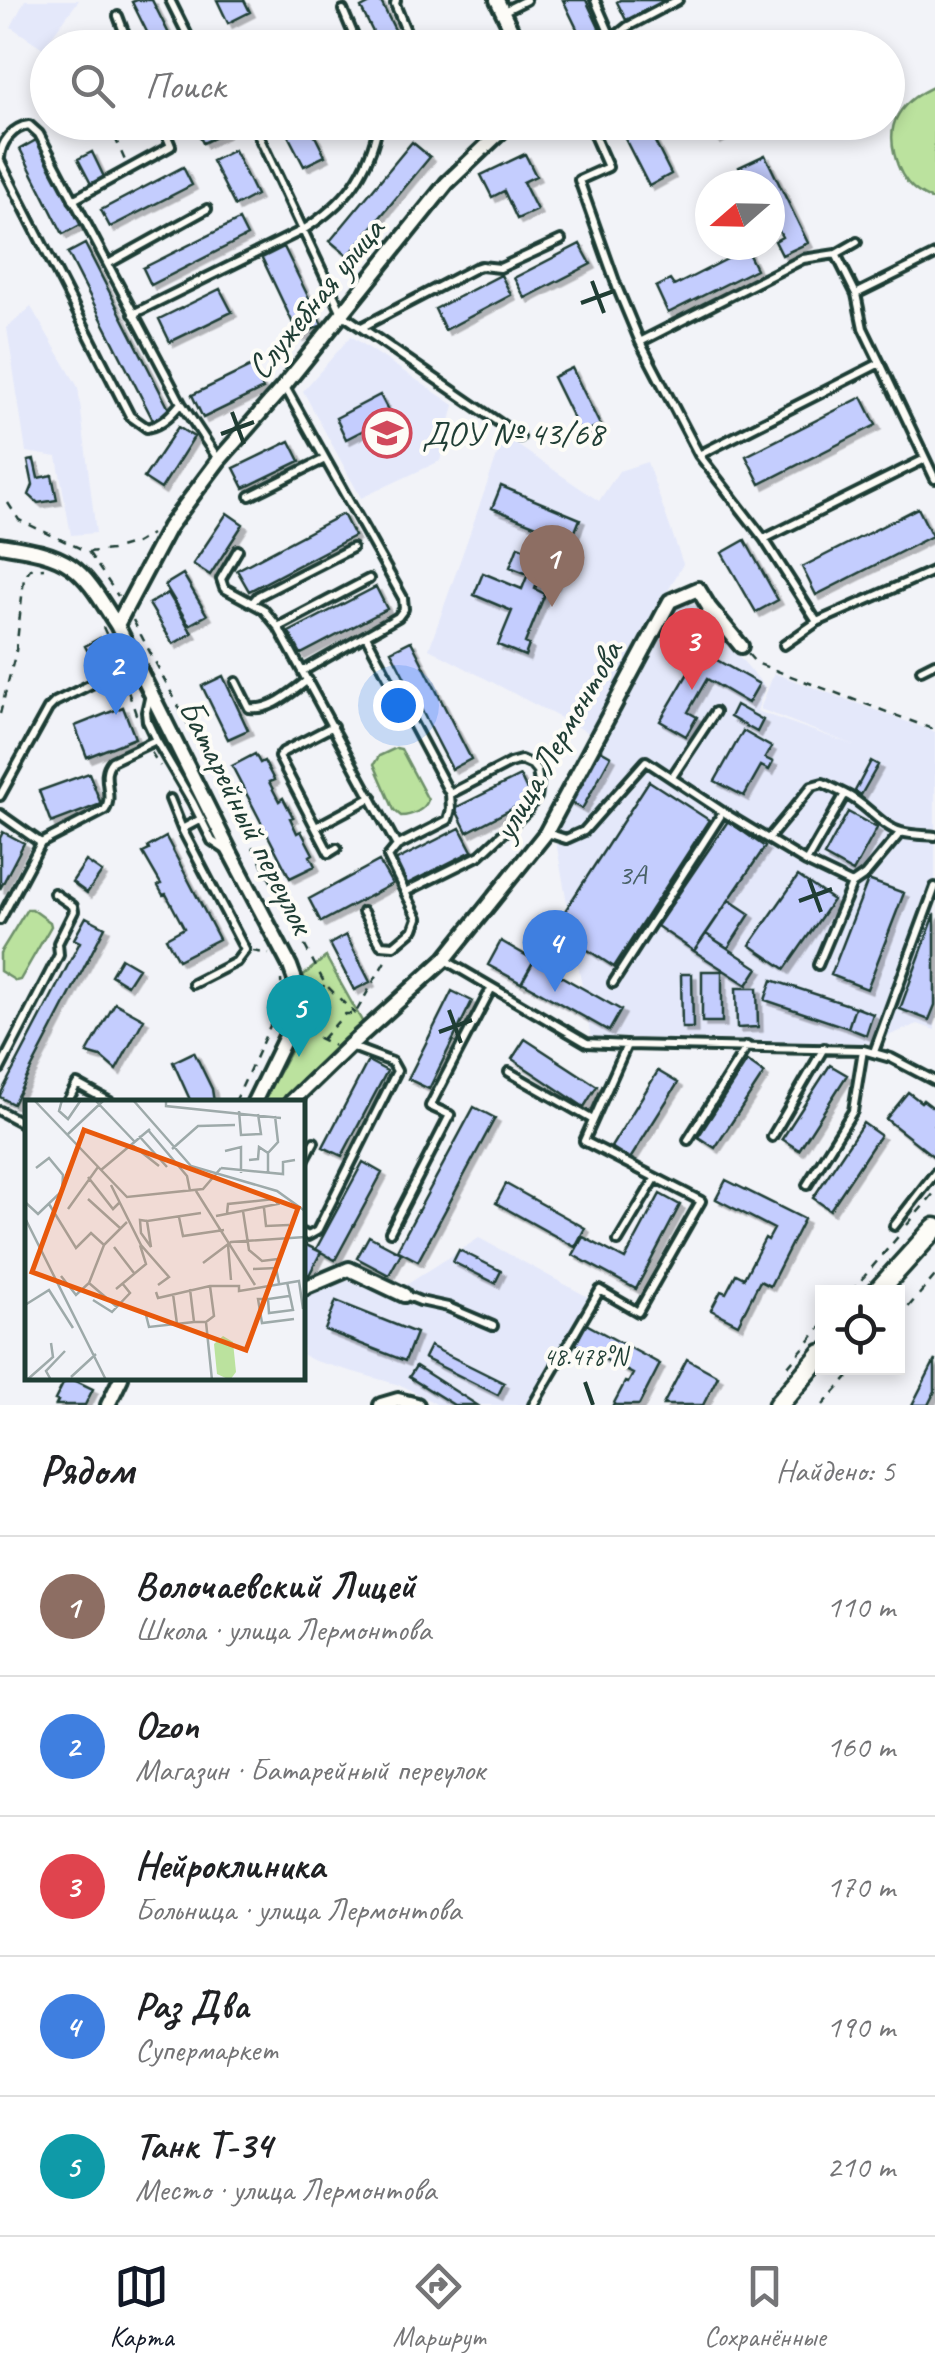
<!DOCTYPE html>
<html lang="ru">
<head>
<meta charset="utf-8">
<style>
	:root { --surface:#fff; --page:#f6f6f6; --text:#202124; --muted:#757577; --line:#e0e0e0; --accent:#111827 }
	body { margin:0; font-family:Caveat,sans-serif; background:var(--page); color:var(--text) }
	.controls { position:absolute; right:30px; bottom:30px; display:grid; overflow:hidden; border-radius:0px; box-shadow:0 5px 15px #0003 }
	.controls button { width:90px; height:90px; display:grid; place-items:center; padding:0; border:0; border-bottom:2px solid var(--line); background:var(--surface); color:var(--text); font:50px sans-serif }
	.compass { position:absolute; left:695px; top:170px; width:90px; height:90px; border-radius:50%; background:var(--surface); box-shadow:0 5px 15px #0003; rotate:250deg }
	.you { position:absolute; left:398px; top:705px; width:35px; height:35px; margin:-25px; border:8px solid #fff; border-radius:50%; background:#1a73e8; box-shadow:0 0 0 15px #1a73e833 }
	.badge { display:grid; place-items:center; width:65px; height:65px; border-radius:50%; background:var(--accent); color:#fff; font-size:32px; font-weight:700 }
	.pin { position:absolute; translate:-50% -82px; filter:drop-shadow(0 2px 5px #0008) }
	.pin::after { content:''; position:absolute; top:52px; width:35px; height:30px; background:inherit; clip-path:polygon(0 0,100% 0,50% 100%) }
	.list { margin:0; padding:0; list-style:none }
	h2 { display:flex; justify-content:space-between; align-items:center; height:130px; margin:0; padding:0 40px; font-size:42px }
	h2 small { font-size:32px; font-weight:400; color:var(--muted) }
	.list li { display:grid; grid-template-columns:65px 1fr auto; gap:30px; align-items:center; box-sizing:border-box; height:140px; padding:0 40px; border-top:2px solid var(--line) }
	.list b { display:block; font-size:38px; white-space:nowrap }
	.list p { margin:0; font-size:32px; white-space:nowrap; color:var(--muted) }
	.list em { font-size:32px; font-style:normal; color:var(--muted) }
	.icon { flex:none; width:55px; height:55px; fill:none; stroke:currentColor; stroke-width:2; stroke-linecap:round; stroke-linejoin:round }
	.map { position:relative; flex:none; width:935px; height:1405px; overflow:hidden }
	.search { position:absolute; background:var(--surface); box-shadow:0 5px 15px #0003; left:30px; right:30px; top:30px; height:110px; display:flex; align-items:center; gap:25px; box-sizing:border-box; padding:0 35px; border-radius:55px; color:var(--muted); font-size:38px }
	.sheet { height:830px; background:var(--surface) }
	nav { display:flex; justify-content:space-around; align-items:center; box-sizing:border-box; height:140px; border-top:2px solid var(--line); background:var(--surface); font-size:28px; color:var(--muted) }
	nav a { display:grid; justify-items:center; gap:5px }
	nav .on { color:var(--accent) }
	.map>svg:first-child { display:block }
	.built { fill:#e4e8fa }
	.green { fill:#bbe29e; stroke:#6d9069; stroke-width:2.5 }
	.building { fill:#c4cdfe; stroke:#1f3d34; stroke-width:2.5; filter:url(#shadow) }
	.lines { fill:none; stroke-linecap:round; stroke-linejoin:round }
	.lane-casing { stroke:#1f3d34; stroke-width:14 }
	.street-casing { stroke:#1f3d34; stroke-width:20 }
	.secondary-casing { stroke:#1f3d34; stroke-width:25 }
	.path { stroke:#1f3d34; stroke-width:2.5; stroke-dasharray:8 8; stroke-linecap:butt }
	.lane { stroke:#fdfcf7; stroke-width:6 }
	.street { stroke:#fdfcf7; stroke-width:12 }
	.secondary { stroke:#fdfcf7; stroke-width:18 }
	.ticks { fill:none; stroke:#1f3d34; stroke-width:4 }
	.labels { text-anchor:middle; stroke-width:8; stroke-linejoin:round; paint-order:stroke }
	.number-label { font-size:30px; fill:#486166 }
	.street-label { font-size:35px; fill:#1f3d34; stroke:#fdfcf7 }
	.poi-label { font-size:35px; fill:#1f3d34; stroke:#fdfcf7; text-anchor:start }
	.inset-road { fill:none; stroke:#9eaaaa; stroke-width:2.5 }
	.view { fill:#e8590c; fill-opacity:0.15; stroke:#e8590c; stroke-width:5 }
	.inset-edge { fill:none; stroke:#1f3d34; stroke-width:5 }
	.ticks-label { font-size:25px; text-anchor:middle; fill:#1f3d34; stroke:#fdfcf7; stroke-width:8; stroke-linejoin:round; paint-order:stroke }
</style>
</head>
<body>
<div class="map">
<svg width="935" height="1405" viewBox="0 0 935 1405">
	<defs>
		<filter id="shadow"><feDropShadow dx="4.5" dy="4.5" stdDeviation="0" flood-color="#0004"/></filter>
	</defs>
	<rect width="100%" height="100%" fill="#f2f3f8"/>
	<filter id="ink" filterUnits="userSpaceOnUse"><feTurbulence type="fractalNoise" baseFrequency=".01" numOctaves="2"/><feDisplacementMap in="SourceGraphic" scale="20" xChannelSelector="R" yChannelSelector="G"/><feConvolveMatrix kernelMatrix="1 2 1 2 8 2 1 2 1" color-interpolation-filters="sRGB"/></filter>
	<g filter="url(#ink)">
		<path class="built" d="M25,0h54l-36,48 -32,-21z
			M31,307l47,80 18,146 -25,2 -14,-78 -31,-5 -19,-124z
			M351,336l103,69 -14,56 -79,37 -58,-107z
			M504,436l95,65 20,-30 28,-9 36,102 -94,169 -160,-84z
			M694,603l71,84 -8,24 99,35 -96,-37 14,-36 161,59v298l-17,-6 -48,19 -279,-6 -36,-201 120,-229z
			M479,1238l109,59 -61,108h-89l-35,-19 -88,-25 -12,-6 -1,-58 50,-18 37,17z"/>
		<path class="green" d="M935,86v115c-7,-3 -15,-7 -21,-12 -18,-15 -29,-53 -16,-74 9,-15 22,-22 37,-29z
			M396,748l5,1 27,51c-3,10 -17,16 -27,16l-7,-6 -20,-46 5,-8z
			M27,909h5l18,13 1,4 -31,54 -4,1 -16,-10v-18z
			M326,957l37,66 -81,79h-20c21,-39 53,-80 39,-125z"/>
		<path class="building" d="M137,0h15l24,48h-21l-23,-46z
			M217,0h27l6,12 -22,11z
			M376,0h4l24,48h-23l-20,-40z
			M563,0h23l14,30 -18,9z
			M620,0h45l-39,20 -9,-18z
			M192,122h27l5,11 -21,10z
			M281,122h27l17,34 -21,10z
			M629,122h16l26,52 -22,12 -30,-59z
			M707,122h40v1l-31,16z
			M38,139l44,85 -19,10 -43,-85z
			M412,142l18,15 -82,99 -18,-15z
			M234,150l22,45 -21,11 -23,-45z
			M92,152l12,25 -13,7 -13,-25z
			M525,154l11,22 -13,6 14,28 -20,9 -13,-28 -12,6 -11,-22z
			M765,155l43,88 -26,12 -7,-14 7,-4 -12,-23v-29h-14l-3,-6 -7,3 -7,-15z
			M183,167l9,18 -82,42 -9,-17z
			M239,220l8,16 -96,49 -8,-17z
			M85,244l86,169 -17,9 -86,-169z
			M580,244l11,20 -66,34 -11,-20z
			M740,245h4l12,24 -88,44 -12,-26 14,-7 4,6 57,-29 -3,-6z
			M284,247l38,78 -23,11 -37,-78z
			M501,275l10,20 -66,35 -10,-21z
			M220,289l12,23 -62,30 -11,-23z
			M252,366l11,23 -60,29 -11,-23z
			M572,368l28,57 -19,9 -28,-57z
			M380,395l11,21 -45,23 -10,-21z
			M862,397l14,28 -116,59 -14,-28z
			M178,427l16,10 -33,52 -17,-11z
			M290,441l10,20 -56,27 -10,-20z
			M34,460l4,18 14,-3 5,25 -19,3 -9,-8 4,-10 -5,-24z
			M501,486l79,33 -26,65 -15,-6 -4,11 10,5 -20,49 4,2 -4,11 -27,-11 14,-34 -38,-16 9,-22 39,16 6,-15 -18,-7 8,-21 16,7 10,-24 -52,-21z
			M918,508l14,28 -116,59 -14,-28z
			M227,513l16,11 -33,51 -17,-11z
			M343,514l11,22 -105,55 -12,-21z
			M745,540l33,60 -22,12 -34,-59z
			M183,574l24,41 -18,10 -24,-40z
			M376,587l11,22 -86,45 -12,-22z
			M168,593l24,40 -19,11 -24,-40z
			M100,638l12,23 -15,8 -12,-23z
			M411,641l60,118 -19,10 -61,-118z
			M701,651l58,33 -11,19 -41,-24 -19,33 9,5 -11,19 -26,-15z
			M223,676l25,54 -20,9 -26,-53z
			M736,705l27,15 -6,12 -27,-15z
			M123,707l12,31 -48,19 -12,-31z
			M743,731l28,16 -6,11 8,4 -4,8 -8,-4 -17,30 -29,-15z
			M597,748l14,8 -29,53 -14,-8z
			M255,754l5,9 4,-2 10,19 -5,2 10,19 4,-3 10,19 -3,1 7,15 4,-2 12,23 -3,2 5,10 -25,12 -58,-112z
			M871,761l7,4 -17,30 -6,-4z
			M89,773l12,31 -50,19 -12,-32z
			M520,776l11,23 -64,33 -12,-24z
			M649,781l60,39 -95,147 -60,-39z
			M848,812l29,16 -24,44 -29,-16z
			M728,821l37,26 -71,104 -37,-25z
			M460,828l12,23 -65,33 -12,-23z
			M3,832l21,11 -24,46v-51z
			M166,837l53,102 -41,21 -12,-22 18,-10 -18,-34 -3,1 -5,-9 3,-2 -18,-31 6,-3 -1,-3z
			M86,861l16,11 -15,21 -15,-11z
			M379,861l13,23 -71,38 -12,-23z
			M798,876l35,24 -48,69 -35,-24z
			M868,880l36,13 -37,96 -36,-14z
			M729,900l21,14 -22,34 -22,-14z
			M935,914v91l-6,15 -29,-11z
			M86,917l19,10 -92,177 -13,-7v-2l80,-153 -6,-3z
			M706,934l52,34 -11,17 -53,-34z
			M346,935l24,47 -16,8 -24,-46z
			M501,941l33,19 -13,23 -33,-18z
			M121,958l17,10 -11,17 -16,-10z
			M534,961l87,49 -12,21 -87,-49z
			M702,971h20v51h-20z
			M681,974h11l1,54h-11z
			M772,980l83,27 -7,21 -83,-28z
			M736,988h21l1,39 -21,1z
			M452,991l20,10 -43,88 -21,-10z
			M115,1003l29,16 -28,51 -15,-13 -14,-4z
			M855,1007l18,7 -7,21 -18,-7z
			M525,1039l72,47 -13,21 -72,-48z
			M194,1052l18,37 2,13h-23l-18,-40z
			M368,1061l19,10 -45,85 -19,-9z
			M747,1061l17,12 -49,75 -17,-11z
			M830,1065l17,10 -48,75 -17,-11z
			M658,1071l20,12 -48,76 -19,-12z
			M908,1092l13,10 2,-2 12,9 -1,48 -48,-38z
			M474,1107l21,11 -77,143 -21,-11z
			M863,1123l17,12 -50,75 -17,-12z
			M363,1162l19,11 -47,87 -19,-11z
			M726,1180l78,39 -34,67 -10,-5 -22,43 -27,-14 10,-19 5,2 10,-19 8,4 21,-40 3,2 6,-11 -58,-30z
			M506,1184l79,44 -10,19 -79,-44z
			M660,1194l20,11 -44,84 -63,-34 10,-18 42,22z
			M369,1236l32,17 -12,22 -32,-17z
			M302,1243l19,9 -12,23 -7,-4z
			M459,1250l42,21 -6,12 -42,-21z
			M336,1301l80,32 -11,28 -80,-31z
			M586,1324l74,40 -21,41h-26l12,-23 3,1 5,-9 -57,-30z
			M430,1346l74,37 -6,12 -74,-37z
			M687,1359l31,17 -15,29h-40z
			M935,1360v31l-7,14h-16z
			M416,1366l61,39h-23l-45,-28z
			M66,1378h4l23,11 -8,16h-29l2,-4 -3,-1z"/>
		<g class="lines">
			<g class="lane-casing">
				<path id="lane" d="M170,0l24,48
					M396,0l-1,4 18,44
					M595,0l17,39 15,-12 51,-27
					M343,10l16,38
					M504,11l22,-11
					M118,16l12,32
					M597,48l15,-9
					M252,122l91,193 177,122
					M588,122l20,45 -29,13 38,107 23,55 59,113 65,84 53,83 -33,23
					M450,130l1,-8
					M0,158c1,-16 13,-31 29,-33l10,9 142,269 37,56
					M0,161l130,255 17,12c15,-3 25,-14 34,-25
					M73,200l98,-54 -10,-24
					M836,254l21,-12
					M108,264l99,-55
					M133,314l170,-84c43,-27 66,-57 76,-108
					M362,327l113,-59 6,-2 19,2 61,-28
					M640,342l163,-83 33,-5 20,40
					M880,363l55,116
					M285,387l118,211 1,11 -6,8 -95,54
					M699,455l181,-92 -17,-35 -7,-34 79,-39
					M250,496l75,-37
					M764,539l161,-80
					M238,550l-17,29 3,9 39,21 15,18 119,219 51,-26 3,-11 -1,-15 -84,-158
					M252,603l6,-7 94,-48
					M817,622l118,-52
					M278,627l91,-48
					M683,655l25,-47
					M921,670l14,-7
					M236,682l13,26c23,3 41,-15 59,-28
					M150,694l-4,18 1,9 9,19 37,63 19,38 15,10
					M333,726l-50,26 -4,5 50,96 8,-5
					M672,777l43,-65
					M0,796l48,-87 7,-7 79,-39
					M170,799l12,30 19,-10
					M0,814l41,29 64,-33c10,-16 -6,-34 7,-49l44,-21
					M316,827l56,-30
					M182,829l63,121 -9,12 -43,22
					M547,833l19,6 18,-8 62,-70 77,51 83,50 46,22
					M768,839l44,-53 11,-3 22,11
					M397,846l-9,11 17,35 75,-37 47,-44 10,-14 2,-14 -2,-12 -5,-6 -11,-5 -11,3 -60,31
					M806,862l39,-68c21,9 35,32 56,38 10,3 23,3 34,4
					M363,912l18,33 13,1 20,-17 4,-11 -13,-26
					M0,920l41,-77
					M445,960l142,83 40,2 -43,96 117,60 -63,111 -38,-22 -67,115
					M818,965l34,-81 13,-9 36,-43
					M613,983l110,-171
					M627,1045l236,5 28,8 44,23
					M874,1052l61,-165
					M0,1069l59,-114 -1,-12 16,-32 -1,-5 -19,-13
					M509,1072l84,48
					M67,1102l10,-18 33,18
					M0,1111l28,15
					M772,1137l52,-89
					M688,1140l59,-94
					M302,1164l12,-22
					M807,1185l46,-74 10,-61
					M894,1226l41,-53
					M390,1232l60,-117 -20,-9 61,-117
					M302,1233l6,3 9,-5 80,-160 -5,-9 -40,-15
					M618,1241l37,-62
					M405,1295l15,6 28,6 45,19"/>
			</g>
			<g class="street-casing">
				<path id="street" d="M497,0l23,48
					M0,545c24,4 51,7 71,21 20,14 33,40 46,59l113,227 60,114 8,22 1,22 -45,92
					M117,625l52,-98 50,-67 65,-74 163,-203 64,-61
					M291,1102l58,-56 96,-87 101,-126 124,-232 28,-12 11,18 32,39
					M302,1289l47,-20 55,26
					M108,1405l13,-27
					M381,1405l17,-5 19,5"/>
			</g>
			<g class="secondary-casing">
				<path id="secondary" d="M877,1292l58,-64
					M778,1405l44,-51"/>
			</g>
			<path class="path" d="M117,122l-3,13 12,28
				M8,503l11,17 69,32 23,-2 25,-7 15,-9
				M89,553l29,43
				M133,620l192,364 30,30
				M103,627l15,33
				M748,654l8,9 179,67
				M123,677l14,40
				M0,714l16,-63 8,-73 6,-9 14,-1
				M151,752l9,14
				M253,951l16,3
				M324,985l-19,46 29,15
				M322,1039l23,-25h10l33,-58
				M235,1102l39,-85 8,-20 -1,-17
				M907,1225l28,-33
				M851,1292l51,-60
				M898,1319l37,-43
				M788,1366l34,-40
				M823,1405l33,-37"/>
			<use href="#lane" class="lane"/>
			<use href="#street" class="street"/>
			<use href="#secondary" class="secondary"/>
		</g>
	</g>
	<path class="ticks" d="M592,281l12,32M581,303l33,-12M232,412l12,32M221,434l33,-12M809,879l12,33M799,901l33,-12M449,1010l12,33M439,1032l33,-12M585,1382l8,23"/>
	<defs>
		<g id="school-ring" transform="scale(2.5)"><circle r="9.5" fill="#fdfcf7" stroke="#d1495b" stroke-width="1.5"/><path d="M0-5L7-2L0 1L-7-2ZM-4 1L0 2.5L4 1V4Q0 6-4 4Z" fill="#d1495b"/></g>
	</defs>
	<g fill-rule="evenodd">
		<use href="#school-ring" x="387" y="433"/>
	</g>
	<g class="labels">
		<g class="number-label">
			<text x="632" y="884">3А</text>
		</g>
		<g class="street-label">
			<text transform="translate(315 298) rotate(-51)" y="12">Служебная улица</text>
			<text transform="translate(557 740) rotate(-60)" y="12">улица Лермонтова</text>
			<text transform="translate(247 816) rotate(63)" y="12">Батарейный переулок</text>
		</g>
		<g class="poi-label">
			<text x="422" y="445">ДОУ № 43/68</text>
		</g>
	</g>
	<g transform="translate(25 1100)">
		<rect width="280" height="280" fill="#f2f3f8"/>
		<path d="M198,236l10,6 3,30 -6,8 -13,-6 -3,-30z" fill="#bbe29e"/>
		<path class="inset-road" d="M9,0l93,97 76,-8 18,-21M37,0l-3,11 9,8 13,-19M70,0l39,41M108,0l58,66 86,25 28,20M141,0v6l115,12M214,11l2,24 20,-1 -3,-20M123,30l39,46 3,15M42,35l37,-35M114,36l28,31M106,44l28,22M147,49l26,-23 37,-1M200,51l16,-4v26M224,60l9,-1 1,-12 9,6M196,68l62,6v-12l12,-2M76,70l49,-41M243,74v-21l10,-11 -3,-26M63,77l25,32 6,-6M86,85l30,60 28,32 -11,8M171,91l59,94M63,99l32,29M0,102l13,12 24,-23 1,-16 -14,-17 -13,10M24,104l27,44 15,-15 13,12 23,-23M239,108l2,18 23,-1M43,109l30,-42M218,111l6,39 13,11 16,-2M191,116l62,-12 -4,-5 -46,5 -1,9M154,117l4,19 41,-6M0,118l81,162M122,121l-7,-1 1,13 10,14 -4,-26 54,-8M203,145l3,35M89,147l20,26M178,163l28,-21 74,-5M228,169l23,-1 3,15M36,176l15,19 13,-12 15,-38M262,182l6,28 -24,3 -1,-14 21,-3M64,183l28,24M91,189l30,-25 -6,-19M165,189l4,33h12l6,58M131,192l2,6 52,-12h29v5l60,-10 4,28M148,194l4,30M243,199h-10l4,24 32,-4M68,200l19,12 18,-19 -8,-10M0,205l24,-15 24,38M120,211l4,16 45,-5M181,222l8,-6 -4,-30M46,277l25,-23M3,279l25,-22 -2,-14M26,280l-5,-9 19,-20"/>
		<path class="view" d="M59,30l214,78 -52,142 -214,-78z"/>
		<rect width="280" height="280" class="inset-edge"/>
	</g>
	<g class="ticks-label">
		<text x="585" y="1365">48.478°N</text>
	</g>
</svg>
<div class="controls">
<button><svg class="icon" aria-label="locate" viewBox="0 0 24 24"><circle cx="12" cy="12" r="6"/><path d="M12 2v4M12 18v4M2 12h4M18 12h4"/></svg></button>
</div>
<svg class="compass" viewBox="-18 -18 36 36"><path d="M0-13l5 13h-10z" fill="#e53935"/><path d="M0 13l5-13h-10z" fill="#757577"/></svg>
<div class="you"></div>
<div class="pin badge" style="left:552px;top:607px;background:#8d6e63">1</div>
<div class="pin badge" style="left:116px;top:715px;background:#3f7fe0">2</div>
<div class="pin badge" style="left:692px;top:690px;background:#e0444e">3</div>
<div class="pin badge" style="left:555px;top:992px;background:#3f7fe0">4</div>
<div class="pin badge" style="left:299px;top:1057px;background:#0f9aa8">5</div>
<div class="search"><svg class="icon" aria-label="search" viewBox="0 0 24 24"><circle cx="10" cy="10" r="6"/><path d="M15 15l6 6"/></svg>Поиск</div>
</div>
<section class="sheet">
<h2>Рядом<small>Найдено: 5</small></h2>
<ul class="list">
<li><span class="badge" style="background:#8d6e63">1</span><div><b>Волочаевский Лицей</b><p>Школа · улица Лермонтова</p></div><em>110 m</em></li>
<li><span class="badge" style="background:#3f7fe0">2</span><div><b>Ozon</b><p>Магазин · Батарейный переулок</p></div><em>160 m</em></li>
<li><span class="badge" style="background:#e0444e">3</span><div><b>Нейроклиника</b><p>Больница · улица Лермонтова</p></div><em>170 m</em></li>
<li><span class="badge" style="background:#3f7fe0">4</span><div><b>Раз Два</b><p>Супермаркет</p></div><em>190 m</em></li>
<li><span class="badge" style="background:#0f9aa8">5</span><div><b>Танк Т-34</b><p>Место · улица Лермонтова</p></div><em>210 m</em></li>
</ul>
</section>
<nav>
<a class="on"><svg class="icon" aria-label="map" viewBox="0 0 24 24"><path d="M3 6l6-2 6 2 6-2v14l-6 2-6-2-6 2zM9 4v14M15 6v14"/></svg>Карта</a>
<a><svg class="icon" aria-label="directions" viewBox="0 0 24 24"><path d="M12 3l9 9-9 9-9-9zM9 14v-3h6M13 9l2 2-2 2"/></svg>Маршрут</a>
<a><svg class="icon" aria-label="saved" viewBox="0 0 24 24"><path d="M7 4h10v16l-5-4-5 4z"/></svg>Сохранённые</a>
</nav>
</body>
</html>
